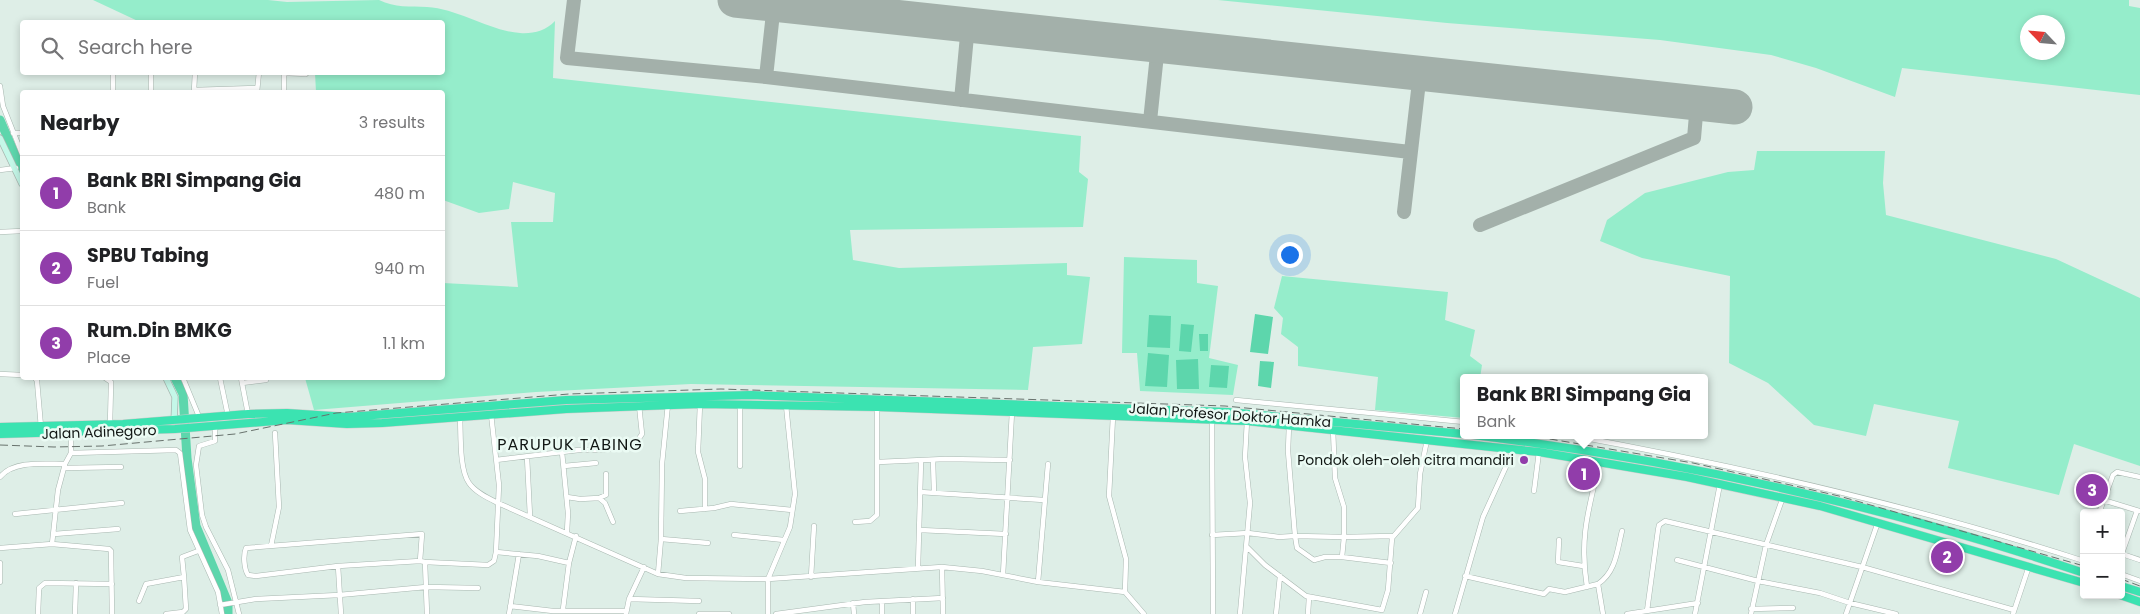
<!DOCTYPE html>
<html lang="en">
<head>
<meta charset="utf-8">
<style>
	:root { --surface:#fff; --page:#f2f2f2; --text:#202124; --muted:#757577; --line:#e0e0e0; --accent:#913daa }
	body { margin:0; font-family:Poppins,sans-serif; background:var(--page); color:var(--text) }
	.controls { position:absolute; right:15px; bottom:15px; display:grid; overflow:hidden; border-radius:5px; box-shadow:0 2px 8px #0003 }
	.controls button { width:45px; height:45px; display:grid; place-items:center; padding:0; border:0; border-bottom:1px solid var(--line); background:var(--surface); color:var(--text); font:25px sans-serif }
	.compass { position:absolute; left:2020px; top:15px; width:45px; height:45px; border-radius:50%; background:var(--surface); box-shadow:0 2px 8px #0003; rotate:296deg }
	.you { position:absolute; left:1289px; top:254px; width:18px; height:18px; margin:-12px; border:4px solid #fff; border-radius:50%; background:#1a73e8; box-shadow:0 0 0 8px #1a73e833 }
	.badge { display:grid; place-items:center; width:32px; height:32px; border-radius:50%; background:var(--accent); color:#fff; font-size:16px; font-weight:700 }
	.pin { position:absolute; translate:-50% -50%; border:2px solid #fff; box-shadow:0 1px 5px #0006 }
	.popup { position:absolute; left:1460px; top:374px; width:248px; height:65px; box-sizing:border-box; display:grid; place-content:center; border-radius:5px; background:var(--surface); filter:drop-shadow(0 1px 4px #0005); font-size:16px; white-space:nowrap; color:var(--muted) }
	.popup b { font-size:19px; color:var(--text) }
	.popup::after { content:''; position:absolute; left:50%; top:100%; margin-left:-10px; border:10px solid transparent; border-top-color:var(--surface) }
	.list { margin:0; padding:0; list-style:none }
	h2 { display:flex; justify-content:space-between; align-items:center; height:65px; margin:0; padding:0 20px; font-size:21px }
	h2 small { font-size:16px; font-weight:400; color:var(--muted) }
	.list li { display:grid; grid-template-columns:32px 1fr auto; gap:15px; align-items:center; box-sizing:border-box; height:75px; padding:0 20px; border-top:1px solid var(--line) }
	.list b { display:block; font-size:19px; white-space:nowrap }
	.list p { margin:0; font-size:16px; white-space:nowrap; color:var(--muted) }
	.list em { font-size:16px; font-style:normal; color:var(--muted) }
	.icon { flex:none; width:28px; height:28px; fill:none; stroke:currentColor; stroke-width:2; stroke-linecap:round; stroke-linejoin:round }
	.map { position:relative; flex:none; width:2140px; height:614px; overflow:hidden }
	.search { position:absolute; background:var(--surface); box-shadow:0 2px 8px #0003; left:20px; top:20px; width:425px; height:55px; display:flex; align-items:center; gap:12px; box-sizing:border-box; padding:0 18px; border-radius:5px; color:var(--muted); font-size:19px }
	.panel { position:absolute; background:var(--surface); box-shadow:0 2px 8px #0003; left:20px; top:90px; width:425px; height:290px; border-radius:5px }
	.map>svg:first-child { display:block }
	.green { fill:#95edcb; fill-rule:evenodd }
	.water { fill:#5dd6ac }
	.lines { fill:none; stroke-linecap:round; stroke-linejoin:round }
	.river { stroke:#5dd6ac; stroke-width:9 }
	.taxiway { stroke:#a3b0aa; stroke-width:14 }
	.runway { stroke:#a3b0aa; stroke-width:35 }
	.street-casing { stroke:#a8b7b0; stroke-width:5.5 }
	.secondary-casing { stroke:#a8b7b0; stroke-width:7 }
	.highway-casing { stroke:#cbcccb; stroke-width:9 }
	.street { stroke:#fff; stroke-width:4.5 }
	.secondary { stroke:#c4f7e8; stroke-width:5.5 }
	.highway { stroke:#3be3b1; stroke-width:8 }
	.rail { stroke:#68726d; stroke-width:1; stroke-dasharray:8 4; stroke-linecap:butt }
	.poi-dot { fill:#913daa; stroke:#ebfbf4; stroke-width:2 }
	.labels { text-anchor:middle; stroke-width:5; stroke-linejoin:round; paint-order:stroke }
	.street-label { font-size:14px; fill:#111714; stroke:#ebfbf4 }
	.poi-label { font-size:14px; fill:#111714; stroke:#ebfbf4; text-anchor:end }
	.quarter-label { font-size:16px; letter-spacing:1px; fill:#111714; stroke:#ebfbf4 }
</style>
</head>
<body>
<div class="map">
<svg width="2140" height="614" viewBox="0 0 2140 614">
	<rect width="100%" height="100%" fill="#deeee7"/>
	<path class="green" d="M93,0h175l19,2 92,-2c16,8 31,6 48,7 32,2 63,24 93,26 12,1 26,-2 35,-12l-2,57 528,58 -2,36 9,7 -5,48 -233,3 3,30 46,8 168,-5v12l23,2 -8,67 -49,3 -5,43 -337,-6 -155,8 -222,18 -9,-32h137l1,-95 75,4 -7,-65h42l2,-29 -42,-11 -4,27 -30,4 -36,-13 -1,-108h-126l-1,-19 127,-1v-50h-302z
		M1218,0h911v6l11,2v87l-238,-27 -7,29 -79,-29 -45,-13 -111,-15 -213,-17zM2058,22v30h-30v-30z
		M1757,151h128l-2,32 3,32 170,44 84,39v168l-66,-22 -15,51 -111,-27 11,-47 -85,-17 -8,32 -52,-11 -46,-42 -39,-20 1,-87 -88,-18 -42,-17 7,-21 38,-27 83,-21 26,-2z
		M1124,257l73,3v23l21,3 -9,72 29,7 -5,30 -93,-4 -3,-38h-15z
		M1282,276l166,16 -3,28 30,10 -5,26 12,9 -2,13h-16v40l-89,-8 3,-33 -80,-11v-19l-17,-13 2,-16 -9,-10z"/>
	<path class="water" d="M1255,314l18,3 -5,37 -18,-2z
		M1149,315l22,1 -1,32 -23,-1z
		M1181,324l13,1 -3,27 -12,-1z
		M1199,334h9v17h-8z
		M1148,353l21,2 -2,32 -22,-1z
		M1198,359l1,30h-22l-1,-29z
		M1260,361l14,1 -3,26 -13,-2z
		M1211,365l18,1 -2,22 -18,-1z"/>
	<g class="lines">
		<path class="river" d="M0,120l22,51
			M175,378l8,16 4,64 9,68 32,77v11"/>
		<path class="taxiway" d="M574,0l-7,58 199,19 644,75
			M766,77l8,-73
			M961,100l7,-75
			M1150,121l8,-76
			M1404,212l16,-139
			M1480,225l214,-87 3,-35"/>
		<path class="runway" d="M735,0l1000,107"/>
		<g class="street-casing">
			<path id="street" d="M151,72v20
				M0,86l3,20 19,48
				M194,90l63,-2
				M194,91l1,-19
				M113,92v-20
				M257,92l2,-20
				M284,92v-19l22,1
				M13,133h9
				M0,170l16,-2
				M0,232l22,-1
				M0,374l22,1
				M35,378l2,3 4,46
				M105,378l6,4v3l-1,39
				M183,378l17,41
				M220,378l8,38
				M241,378l7,36
				M242,383l24,-3
				M1236,400l228,22
				M700,404l-2,48 7,27v30
				M1113,416l-4,80 17,63 -1,33 19,22
				M460,417c1,17 -1,52 9,66 6,9 19,15 29,20l160,71 28,4 82,1 174,-12 40,4 56,11 87,10
				M1212,420l1,194
				M1289,425l-1,26 7,85 49,1v-30l-9,-29 -2,-49
				M215,426v15l-16,5 -3,19 6,50 4,12 22,43 11,44
				M1569,435c175,32 346,71 515,126
				M562,452l6,61 -1,19
				M71,453l105,-3 4,3 10,77 28,62 4,22
				M527,457l3,59
				M496,460l83,-10h24l33,-7 6,-9 -3,-29
				M933,460l1,33
				M878,462l67,-3 65,1
				M564,466l32,-3
				M740,466v-62
				M64,468l57,-1
				M0,477c14,-17 45,-13 65,-13l6,-11v-20
				M1534,491l5,-39
				M920,492l124,8
				M567,497l13,2 19,-1 6,5 8,19
				M599,498l7,-3v-21
				M2103,500l36,11
				M680,511l34,-3 17,-4 61,6
				M2099,513l14,-38 4,-3 23,5
				M15,514l107,-11
				M855,522l15,-1 7,-6v-108
				M920,530l86,4
				M54,534l64,-5
				M734,535l50,5
				M1212,535l36,-2 31,4 16,-1 2,12 17,12 11,-3h17
				M661,539l47,4
				M1559,540l-1,22 25,4
				M52,544l6,-54 7,-26
				M271,546l8,-39 -4,-74
				M1247,547l18,18 41,31 76,14 6,-20 4,-52 26,-30 2,-34 7,-34
				M0,548l52,-4 57,5 2,2 1,63
				M496,552l42,4 31,7
				M2122,554l18,6
				M2121,556l16,-45
				M1677,560l81,21 62,12 30,10 46,11
				M420,561l-82,5 -82,10 -8,-1c-4,-6 -5,-20 -2,-27l176,-14 -2,27 5,1 2,52
				M425,562l63,3 6,-4 2,-9 3,-67 -8,-71
				M0,563v19
				M1391,563l-49,-6 2,-20 49,-1
				M338,566l3,48
				M942,567l1,47
				M918,568l3,-107
				M658,574l3,-35 1,-75 6,-60
				M2121,574l19,7
				M1003,575l9,-163
				M1465,576l79,18 5,-5 16,3 33,-8 5,30
				M811,577l3,-51
				M1038,582l10,-118
				M1598,584c18,-12 19,-33 24,-53
				M1587,587c-8,-50 2,-79 13,-126
				M629,599l15,-32
				M913,599v15
				M139,601l7,-17 38,-7 -2,-20 16,-6
				M882,601v13
				M853,603l1,11
				M220,605l36,-6 83,-4 87,-8 52,1
				M510,606l43,5h73
				M563,609l6,-46 7,-27
				M1751,609l42,-1
				M1647,611l11,-81 1,-5 6,-4 197,46 152,43
				M38,614l1,-26 6,-5 67,1
				M75,614l1,-31
				M166,614l17,-2 3,-3 -2,-32
				M509,614l10,-60
				M626,614l3,-15 70,2
				M699,614h30
				M768,614v-35l22,-52 5,-33 -9,-89
				M776,614l89,-12 78,-4
				M1240,614l10,-111 -5,-46 2,-36
				M1276,614l4,-38
				M1308,614l1,-17
				M1420,614l6,-22
				M1455,614l28,-97 31,-68
				M1627,614l71,-11
				M1695,614l25,-130
				M1751,614l15,-69 17,-48
				M1846,614l32,-92
				M2013,614l16,-48"/>
		</g>
		<g class="secondary-casing">
			<path id="secondary" d="M0,138l22,46
				M166,378l9,19 -1,24"/>
		</g>
		<g class="highway-casing">
			<path id="highway" d="M0,427l123,-3 125,-10 39,-1 61,4 218,-17 185,-5 477,17 236,22
				M0,434l175,-5 112,-9 60,4 35,-1 184,-14 134,-5 177,3 370,14 292,31 148,25 133,29 264,77
				M1473,435c207,25 413,71 611,138
				M2121,586l19,6
				M2120,595l20,7"/>
		</g>
		<use href="#street" class="street"/>
		<use href="#secondary" class="secondary"/>
		<use href="#highway" class="highway"/>
		<path class="rail" d="M1526,435l167,28 146,33 245,70
			M0,445l54,2 48,-1 133,-12 101,-21 233,-19 152,-5 504,17 239,23
			M2121,579l19,7"/>
	</g>
	<circle class="poi-dot" cx="1524" cy="460" r="5"/>
	<g class="labels">
		<g class="street-label">
			<text transform="translate(1230 415) rotate(4)" y="5">Jalan Profesor Doktor Hamka</text>
			<text transform="translate(99 432) rotate(-2)" y="5">Jalan Adinegoro</text>
		</g>
		<g class="poi-label">
			<text x="1514" y="465">Pondok oleh-oleh citra mandiri</text>
		</g>
		<g class="quarter-label">
			<text x="570" y="450">PARUPUK TABING</text>
		</g>
	</g>
</svg>
<div class="controls">
<button>+</button>
<button>−</button>
</div>
<svg class="compass" viewBox="-18 -18 36 36"><path d="M0-13l5 13h-10z" fill="#e53935"/><path d="M0 13l5-13h-10z" fill="#757577"/></svg>
<div class="you"></div>
<div class="pin badge" style="left:1584px;top:474px">1</div>
<div class="popup"><b>Bank BRI Simpang Gia</b>Bank</div>
<div class="pin badge" style="left:1947px;top:557px">2</div>
<div class="pin badge" style="left:2092px;top:490px">3</div>
<div class="search"><svg class="icon" aria-label="search" viewBox="0 0 24 24"><circle cx="10" cy="10" r="6"/><path d="M15 15l6 6"/></svg>Search here</div>
<section class="panel">
<h2>Nearby<small>3 results</small></h2>
<ul class="list">
<li><span class="badge">1</span><div><b>Bank BRI Simpang Gia</b><p>Bank</p></div><em>480 m</em></li>
<li><span class="badge">2</span><div><b>SPBU Tabing</b><p>Fuel</p></div><em>940 m</em></li>
<li><span class="badge">3</span><div><b>Rum.Din BMKG</b><p>Place</p></div><em>1.1 km</em></li>
</ul>
</section>
</div>
</body>
</html>
